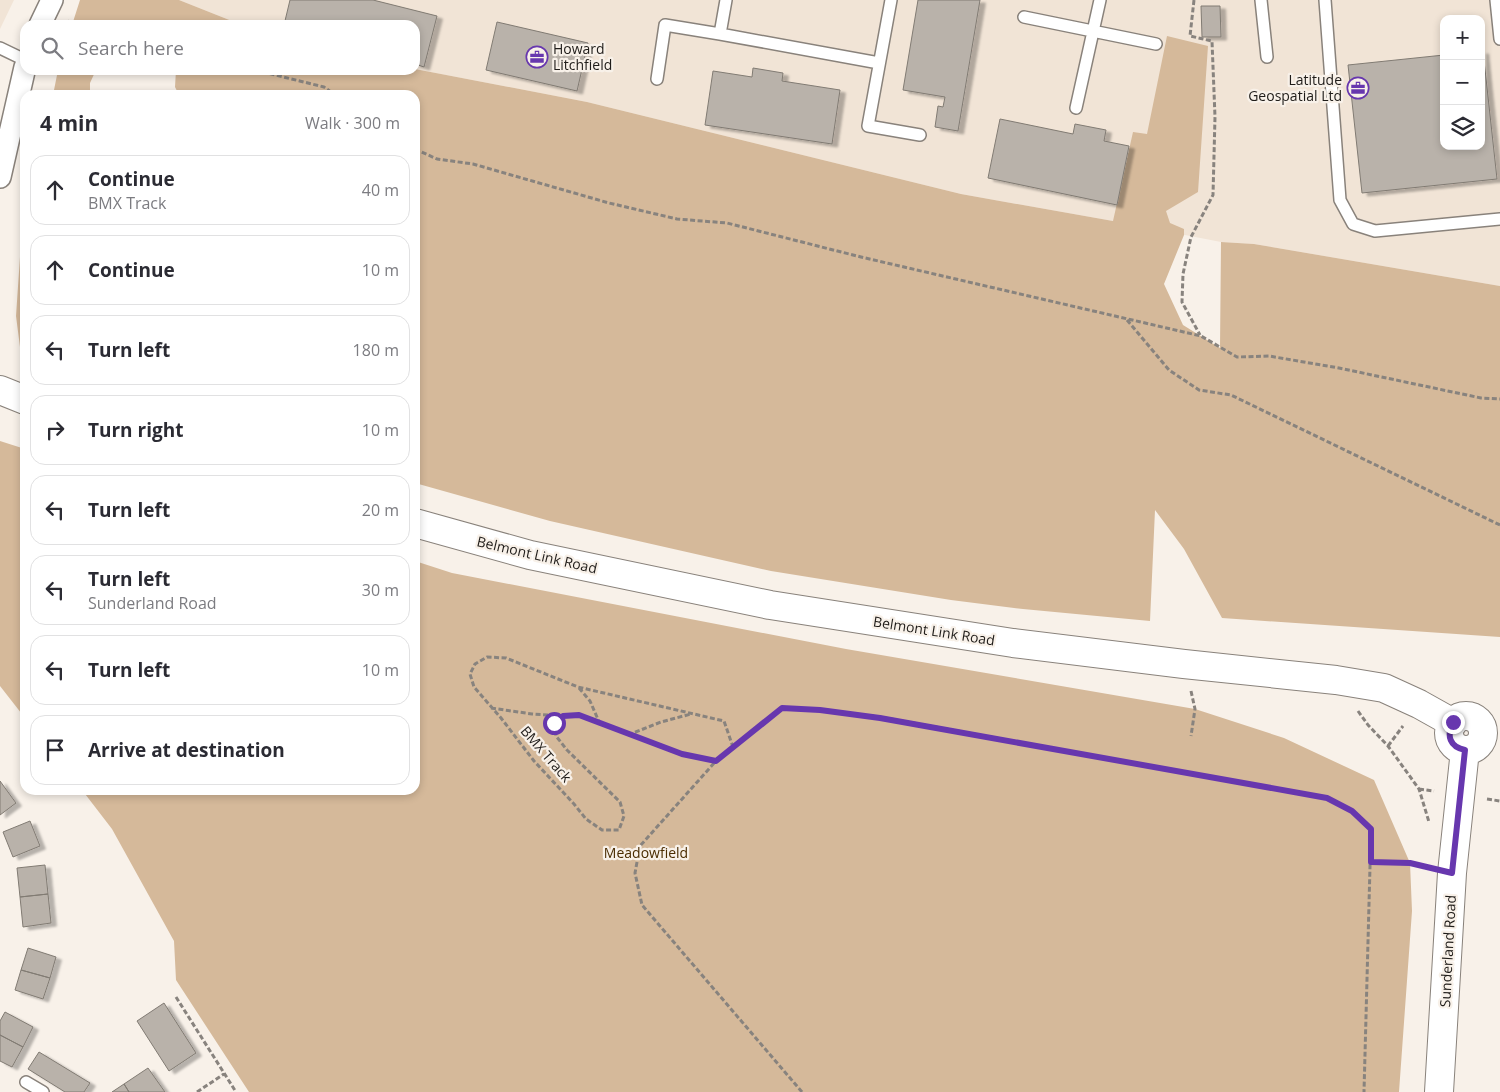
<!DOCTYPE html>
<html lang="en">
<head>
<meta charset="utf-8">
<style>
	:root { --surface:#fff; --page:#f2f2f3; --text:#2b2b33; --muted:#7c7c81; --line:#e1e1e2 }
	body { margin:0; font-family:"Open Sans",sans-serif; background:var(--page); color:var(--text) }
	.controls { position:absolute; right:15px; top:15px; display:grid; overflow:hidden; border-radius:10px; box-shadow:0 2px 8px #0003 }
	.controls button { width:45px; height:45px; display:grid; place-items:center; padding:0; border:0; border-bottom:1px solid var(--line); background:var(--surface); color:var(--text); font:25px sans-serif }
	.stop { position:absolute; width:15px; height:15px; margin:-11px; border:4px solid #6737ae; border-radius:50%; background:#fff }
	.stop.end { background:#6737ae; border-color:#fff; box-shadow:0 1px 5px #0008 }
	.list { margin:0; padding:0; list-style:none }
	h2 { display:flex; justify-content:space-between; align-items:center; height:65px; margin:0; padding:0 20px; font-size:21px }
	h2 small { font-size:16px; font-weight:400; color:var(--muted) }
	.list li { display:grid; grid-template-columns:32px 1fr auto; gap:15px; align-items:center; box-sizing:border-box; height:70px; margin:0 10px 10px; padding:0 10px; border:1px solid var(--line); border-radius:15px }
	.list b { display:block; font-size:19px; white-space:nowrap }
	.list p { margin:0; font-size:16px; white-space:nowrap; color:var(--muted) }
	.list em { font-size:16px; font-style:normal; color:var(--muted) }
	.icon { flex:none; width:28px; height:28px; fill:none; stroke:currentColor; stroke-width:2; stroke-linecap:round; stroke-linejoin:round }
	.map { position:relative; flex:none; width:1500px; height:1092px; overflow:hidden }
	.search { position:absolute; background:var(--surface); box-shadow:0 2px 8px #0003; left:20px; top:20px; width:400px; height:55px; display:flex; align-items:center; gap:12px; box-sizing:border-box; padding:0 18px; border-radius:15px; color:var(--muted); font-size:19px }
	.panel { position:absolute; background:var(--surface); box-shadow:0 2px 8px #0003; left:20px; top:90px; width:400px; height:705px; border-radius:15px }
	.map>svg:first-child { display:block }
	.built { fill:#f1e4d6; fill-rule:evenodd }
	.green { fill:#d5b99a }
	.building { fill:#b9b2aa; stroke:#817b73; filter:url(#shadow) }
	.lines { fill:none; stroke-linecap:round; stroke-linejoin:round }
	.lane-casing { stroke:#89827b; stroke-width:14 }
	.street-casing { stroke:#89827b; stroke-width:24 }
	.secondary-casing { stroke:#89827b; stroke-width:30 }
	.path { stroke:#88837e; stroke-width:3; stroke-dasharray:5 2.5; stroke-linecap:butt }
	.lane { stroke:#fff; stroke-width:11 }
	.street { stroke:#fff; stroke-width:21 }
	.secondary { stroke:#fff; stroke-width:28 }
	.route { stroke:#6737ae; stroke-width:6 }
	.labels { text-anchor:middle; stroke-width:4.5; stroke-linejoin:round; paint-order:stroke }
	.poi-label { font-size:14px; fill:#1f1c19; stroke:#f8f1e9; text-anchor:start }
	.street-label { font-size:14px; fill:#1f1c19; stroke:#f8f1e9 }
	.park-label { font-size:14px; fill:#4a2c01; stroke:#f8f1e9 }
</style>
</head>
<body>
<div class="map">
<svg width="1500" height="1092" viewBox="0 0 1500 1092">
	<defs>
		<filter id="shadow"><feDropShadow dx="5.5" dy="3" stdDeviation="1" flood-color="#0004"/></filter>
	</defs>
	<rect width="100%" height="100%" fill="#f8f1e9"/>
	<path class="built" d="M0,0h14l-14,29z
		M179,0h1321v286l-246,-42 -33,-2 -108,-21 -152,-27 -374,-92 -172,-33v-44h-173zM1444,19h37v127h-37z"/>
	<path class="green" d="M80,0h99l63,25h-170z
		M1167,36l41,10 -10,146 -32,19 4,12 14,6v6l-20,49 19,41 37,23 1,-106 33,2 246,42v351l-278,-19 -38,-69 -29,-39 -5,111 -127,-12 -72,-9 -180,-29 -221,-50 -135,-38v-388h-236l-4,-8 1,-17 239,-1 172,33 374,92 152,27 20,-89 14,2z
		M58,70h38l-6,13v12h-37z
		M25,234v117l-5,-4 -4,-31 4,-59z
		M0,441l25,8v269l-25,-32z
		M415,561l37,12 394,76 349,60 89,29 90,42 36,83 2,48 -13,181h-1150l-73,-112 -2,-39 -62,-112 -30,-39h333z"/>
	<path class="building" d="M290,0h83l64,16 -13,51 -9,-3v-39h-131z
		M918,0h62l-22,131 -23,-4 3,-21 5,1 2,-10 -42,-7z
		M1201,6h19l1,31h-19z
		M497,22l91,21 -11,48 -91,-21z
		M1481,51h2l14,128 -135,14 -14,-128 96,-10v91h37z
		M753,68l30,5 -1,8 58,9 -8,54 -127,-19 8,-54 39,6z
		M1000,119l73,15 2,-10 31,6 -2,11 25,5 -12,59 -129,-27z
		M0,781l16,22 -16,12z
		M30,821l10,25 -27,11 -10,-25z
		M45,865l3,29 -28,3 -3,-29z
		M48,894l3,29 -28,4 -3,-30z
		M28,948l28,9 -6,21 -29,-8z
		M21,970l29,8 -7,21 -28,-9z
		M164,1003l32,50 -27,18 -32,-50z
		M5,1012l28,15 -10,20 -23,-12v-14z
		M0,1035l23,12 -11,20 -12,-6z
		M39,1052l51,31 -6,9h-19l-37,-23z
		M148,1068l17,24h-36l-5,-8z
		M124,1084l5,8h-17z"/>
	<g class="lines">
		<g class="lane-casing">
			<path id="lane" d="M891,0l-23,126 52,9
				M1261,0l6,57
				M1325,0l15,200 13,24 22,7 125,-12
				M1496,0l4,39
				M1024,17l132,27
				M720,34l159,29
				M0,48l25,12
				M657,79l8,-54 55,9 6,-34
				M1076,108l24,-108
				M26,1082l17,10"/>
		</g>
		<g class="street-casing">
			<path id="street" d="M40,25l12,-25
				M0,177l25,-110"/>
		</g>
		<g class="secondary-casing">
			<path id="secondary" d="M0,390l25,10
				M415,523l115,32 240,50 243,38 171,21 152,16 48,8 35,16 34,19
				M1449 733a17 17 0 1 1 34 0a17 17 0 1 1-34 0Z
				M1439,1092l13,-219 13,-123"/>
		</g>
		<path class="path" d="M1194,0l-4,36 22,5 3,76 -2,78 -22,42 -8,37 -1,28 18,33
			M68,21l9,4
			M255,70l69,17 11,8
			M415,149l22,10 36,5 136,39 68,16 50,4 134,34 340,79 36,21 32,-1 70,12 142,30 19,1
			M1127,320l42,50 30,20 32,5 269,130
			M579,688l11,13 10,23
			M1191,691l4,18 -4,27
			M491,708l41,6 30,2
			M1358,711l10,14 20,21 31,43 10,33
			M628,735l33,-13 30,-8
			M1388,746l15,-20
			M716,761l-34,-6 -103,-40 -16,1 -9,7 2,13 11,14 53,52 4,14 -5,14h-17l-16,-11 -12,-15 -40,-43 -33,-43 -27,-31 -4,-13 5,-10 12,-7 19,1 72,29 146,34 9,26
			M1419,789l15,2
			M1487,799l13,2
			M1371,862l39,1 17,4
			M176,997l60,95
			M197,1092l27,-18
			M802,1092l-160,-187 -7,-32 5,-27 76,-85 66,-53 38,2 60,7 447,81 26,13 18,18 -7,263"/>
		<use href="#lane" class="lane"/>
		<use href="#street" class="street"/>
		<use href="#secondary" class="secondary"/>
	</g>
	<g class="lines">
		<path class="route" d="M554,723l9,-7 16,-1 103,39 34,7 66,-53 38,2 60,8 447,80 25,13 19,18v33l39,1 42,10 13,-123c-15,-3 -19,-14 -12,-28"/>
	</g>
	<defs>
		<g id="office-ring" transform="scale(1.125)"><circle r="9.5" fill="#f8f1e9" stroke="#6737ae" stroke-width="1.5"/><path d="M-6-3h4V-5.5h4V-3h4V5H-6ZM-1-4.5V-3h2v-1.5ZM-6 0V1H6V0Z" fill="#6737ae"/></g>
	</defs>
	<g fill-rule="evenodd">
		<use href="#office-ring" x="537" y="57"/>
		<use href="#office-ring" x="1358" y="88"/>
	</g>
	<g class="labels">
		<g class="poi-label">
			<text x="553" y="54">Howard<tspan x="553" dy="16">Litchfield</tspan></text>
			<text x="1342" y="85" text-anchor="end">Latitude<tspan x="1342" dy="16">Geospatial Ltd</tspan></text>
		</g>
		<g class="street-label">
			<text transform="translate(537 555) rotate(13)" y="5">Belmont Link Road</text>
			<text transform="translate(934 631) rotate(9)" y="5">Belmont Link Road</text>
			<text transform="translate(546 754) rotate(49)" y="5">BMX Track</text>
			<text transform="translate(1448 951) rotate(-87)" y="5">Sunderland Road</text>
		</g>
		<g class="park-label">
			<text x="646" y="858">Meadowfield</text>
		</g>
	</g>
</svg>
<div class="controls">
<button>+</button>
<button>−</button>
<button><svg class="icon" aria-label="layers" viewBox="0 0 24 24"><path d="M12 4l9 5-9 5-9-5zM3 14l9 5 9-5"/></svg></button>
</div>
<div class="stop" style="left:554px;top:723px"></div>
<div class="stop end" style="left:1453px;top:722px"></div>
<div class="search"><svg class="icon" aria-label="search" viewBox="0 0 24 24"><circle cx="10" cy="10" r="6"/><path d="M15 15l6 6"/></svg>Search here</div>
<section class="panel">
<h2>4 min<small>Walk · 300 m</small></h2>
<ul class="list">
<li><svg class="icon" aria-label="ahead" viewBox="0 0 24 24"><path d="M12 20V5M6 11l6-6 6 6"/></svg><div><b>Continue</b><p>BMX Track</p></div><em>40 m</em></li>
<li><svg class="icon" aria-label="ahead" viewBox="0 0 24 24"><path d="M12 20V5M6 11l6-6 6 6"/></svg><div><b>Continue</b></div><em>10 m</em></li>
<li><svg class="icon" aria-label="left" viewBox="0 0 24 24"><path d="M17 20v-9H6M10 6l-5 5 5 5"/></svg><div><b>Turn left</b></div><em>180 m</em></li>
<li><svg class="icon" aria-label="right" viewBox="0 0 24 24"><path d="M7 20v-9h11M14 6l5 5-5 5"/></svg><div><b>Turn right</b></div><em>10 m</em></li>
<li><svg class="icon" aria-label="left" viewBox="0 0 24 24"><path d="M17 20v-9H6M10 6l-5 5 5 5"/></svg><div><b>Turn left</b></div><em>20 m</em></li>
<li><svg class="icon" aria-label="left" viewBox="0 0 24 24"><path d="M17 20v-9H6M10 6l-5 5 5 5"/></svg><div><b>Turn left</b><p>Sunderland Road</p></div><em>30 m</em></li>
<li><svg class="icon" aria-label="left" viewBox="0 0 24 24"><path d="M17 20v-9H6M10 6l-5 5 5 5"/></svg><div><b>Turn left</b></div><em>10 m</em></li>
<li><svg class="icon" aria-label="arrive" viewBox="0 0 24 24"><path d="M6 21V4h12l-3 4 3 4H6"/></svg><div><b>Arrive at destination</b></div></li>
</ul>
</section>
</div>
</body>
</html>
